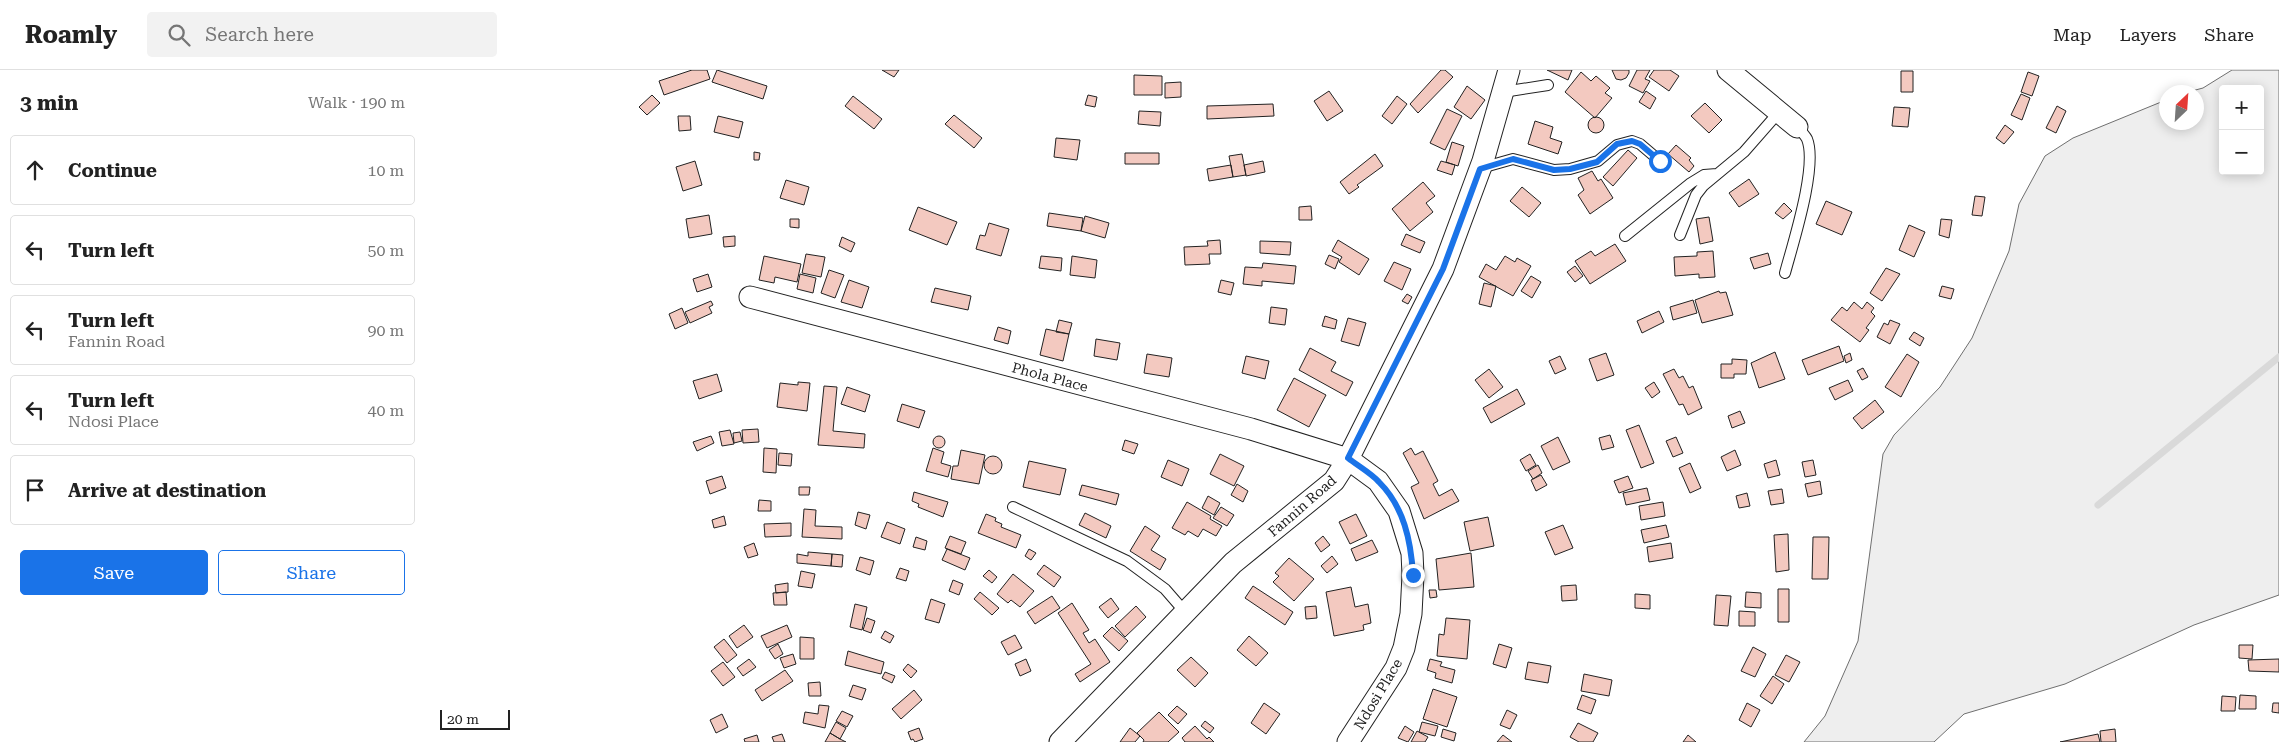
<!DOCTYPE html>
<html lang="en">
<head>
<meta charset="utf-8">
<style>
	:root { --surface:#fff; --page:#f2f2f2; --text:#222; --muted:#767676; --line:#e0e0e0; --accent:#1a73e8 }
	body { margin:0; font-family:"Roboto Serif",serif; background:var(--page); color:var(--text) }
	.controls { position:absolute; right:15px; top:15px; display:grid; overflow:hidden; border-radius:5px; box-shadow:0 2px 12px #0003 }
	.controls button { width:45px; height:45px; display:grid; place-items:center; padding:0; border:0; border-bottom:1px solid var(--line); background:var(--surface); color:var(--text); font:25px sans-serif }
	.compass { position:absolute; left:1734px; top:15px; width:45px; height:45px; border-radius:50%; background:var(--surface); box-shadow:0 2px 12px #0003; rotate:25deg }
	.scale { position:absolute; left:15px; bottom:12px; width:70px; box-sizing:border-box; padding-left:5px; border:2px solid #222; border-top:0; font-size:14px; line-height:18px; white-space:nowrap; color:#222; -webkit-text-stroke:4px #fff; paint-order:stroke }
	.stop { position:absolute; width:15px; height:15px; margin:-11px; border:4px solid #1a73e8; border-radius:50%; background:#fff }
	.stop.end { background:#1a73e8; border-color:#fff; box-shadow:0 1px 5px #0008 }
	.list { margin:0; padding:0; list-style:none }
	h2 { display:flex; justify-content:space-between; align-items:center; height:65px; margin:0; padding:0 20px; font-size:21px }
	h2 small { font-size:16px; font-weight:400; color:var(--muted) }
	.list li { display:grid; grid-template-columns:32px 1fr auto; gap:15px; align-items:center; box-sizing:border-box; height:70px; margin:0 10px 10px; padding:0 10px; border:1px solid var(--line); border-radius:5px }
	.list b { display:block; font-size:19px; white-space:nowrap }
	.list p { margin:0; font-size:16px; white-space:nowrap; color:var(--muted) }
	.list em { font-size:16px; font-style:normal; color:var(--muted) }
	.actions { display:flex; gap:10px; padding:15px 20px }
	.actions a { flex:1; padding:11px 0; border:1px solid var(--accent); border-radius:5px; text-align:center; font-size:18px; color:var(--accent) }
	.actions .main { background:var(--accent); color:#fff }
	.icon { flex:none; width:28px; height:28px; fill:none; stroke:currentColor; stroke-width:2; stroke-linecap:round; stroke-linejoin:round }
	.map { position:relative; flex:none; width:1854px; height:672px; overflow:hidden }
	header { display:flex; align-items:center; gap:30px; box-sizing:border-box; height:70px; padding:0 25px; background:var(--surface); border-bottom:1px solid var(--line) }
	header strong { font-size:24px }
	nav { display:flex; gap:28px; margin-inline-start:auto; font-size:18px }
	.search { width:350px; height:45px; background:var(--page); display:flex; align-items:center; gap:12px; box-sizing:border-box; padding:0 18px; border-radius:5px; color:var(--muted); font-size:19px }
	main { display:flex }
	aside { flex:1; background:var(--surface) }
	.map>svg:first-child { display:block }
	.green { fill:#eee; stroke:#6f6f6f; fill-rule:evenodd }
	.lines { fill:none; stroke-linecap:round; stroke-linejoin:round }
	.stream { stroke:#d9d9d9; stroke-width:7 }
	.building { fill:#f3c9c0; stroke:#222 }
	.service-casing { stroke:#222; stroke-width:12 }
	.minor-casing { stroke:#222; stroke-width:23 }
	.service { stroke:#fff; stroke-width:10 }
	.minor { stroke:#fff; stroke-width:21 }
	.route { stroke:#1a73e8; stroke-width:6 }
	.labels { text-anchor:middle; stroke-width:4; stroke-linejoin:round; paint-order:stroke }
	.street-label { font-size:14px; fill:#222; stroke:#fff }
</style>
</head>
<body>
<header>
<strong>Roamly</strong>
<div class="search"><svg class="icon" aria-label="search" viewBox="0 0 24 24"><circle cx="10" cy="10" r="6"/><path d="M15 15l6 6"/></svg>Search here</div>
<nav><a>Map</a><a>Layers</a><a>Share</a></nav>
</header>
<main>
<aside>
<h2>3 min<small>Walk · 190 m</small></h2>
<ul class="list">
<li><svg class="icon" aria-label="ahead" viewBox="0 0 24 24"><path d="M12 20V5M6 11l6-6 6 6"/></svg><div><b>Continue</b></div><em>10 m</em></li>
<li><svg class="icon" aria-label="left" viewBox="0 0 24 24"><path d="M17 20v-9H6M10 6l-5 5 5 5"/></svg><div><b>Turn left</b></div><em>50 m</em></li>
<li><svg class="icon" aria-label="left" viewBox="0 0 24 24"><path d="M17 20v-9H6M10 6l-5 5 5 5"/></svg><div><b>Turn left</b><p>Fannin Road</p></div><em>90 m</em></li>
<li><svg class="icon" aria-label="left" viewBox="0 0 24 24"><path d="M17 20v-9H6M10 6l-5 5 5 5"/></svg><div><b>Turn left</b><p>Ndosi Place</p></div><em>40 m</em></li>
<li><svg class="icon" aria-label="arrive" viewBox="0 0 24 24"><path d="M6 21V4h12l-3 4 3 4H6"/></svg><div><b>Arrive at destination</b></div></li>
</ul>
<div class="actions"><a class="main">Save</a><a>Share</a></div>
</aside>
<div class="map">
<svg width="1854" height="672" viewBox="0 0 1854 672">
	<rect width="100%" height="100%" fill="#fff"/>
	<path class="green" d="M1807,0h47v525l-85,30 -129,59 -101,30 -30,28h-130l21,-26 33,-75 25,-187 11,-19 46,-48 32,-49 37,-87 10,-47 26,-48 28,-18 93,-38 1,22h30v-30h-9l15,-4zM1798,19h37v82h-37z"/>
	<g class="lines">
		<path class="stream" d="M1673,435l181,-148"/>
	</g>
	<path class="building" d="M267,0h15l3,9 -46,16 -5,-14z
		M292,0l50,16 -4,13 -51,-17z
		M457,0h17l-5,7z
		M1016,0h4l8,7 -35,36 -8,-9z
		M1122,0h25l-4,10z
		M1187,0h17v3l-3,5 -5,2 -5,-1z
		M1212,0h13l-5,9 5,2 -7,12 -14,-7z
		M1229,0h16l9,6 -10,15 -20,-14z
		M1476,1h12v21h-12z
		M1156,2l10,9 5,-5 14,12 -5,5 7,5 -17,20 -30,-26z
		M1603,2l11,4 -7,20 -11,-4z
		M709,5l28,1v19h-28z
		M756,12v15l-16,1v-15z
		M1042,16l18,14 -14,19 -17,-12z
		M904,21l14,20 -16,10 -13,-20z
		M1221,21l10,7 -6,11 -11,-7z
		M1596,24l9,4 -8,22 -11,-5z
		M227,25l8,8 -13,12 -8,-8z
		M663,25l9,2 -2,10 -10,-2z
		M428,26l29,23 -8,10 -29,-23z
		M972,26l10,8 -15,20 -10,-8z
		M1280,33l17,17 -13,13 -18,-17z
		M848,34l1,12 -67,3v-13z
		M1632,36l9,5 -10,22 -10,-5z
		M1469,37l16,1 -2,19 -16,-1z
		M1022,39l15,7 -17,34 -15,-7z
		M714,41l22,1 -1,14 -22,-2z
		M529,45l28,23 -8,10 -29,-24z
		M253,46h12l1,14 -12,1z
		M293,46l25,6 -4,16 -25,-6z
		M1163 55a8 8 0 1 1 16 0a8 8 0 1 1-16 0Z
		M1110,51l18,6 -3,11 12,4 -4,12 -30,-10z
		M1580,55l9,7 -10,12 -8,-6z
		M631,68l24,2 -3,20 -23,-3z
		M1027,72l12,4 -6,20 -12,-4z
		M1251,75l15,13 -2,2 5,6 -5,6 -21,-18z
		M1203,80l9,8 -24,28 -10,-9z
		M329,82l6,1 -1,7h-5z
		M700,83h34v11h-34z
		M817,84l4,21 -13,2 -4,-21z
		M950,84l8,12 -26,19 2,2 -10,7 -9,-12z
		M270,91l7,24 -19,6 -7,-24z
		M838,91l2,11 -19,4 -2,-11z
		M1016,91l14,4 -3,10 -15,-5z
		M806,95l2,12 -24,4 -2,-12z
		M1167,101l6,10 3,-2 12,19 -23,16 -12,-19 6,-5 -6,-12z
		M1324,109l10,15 -20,13 -10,-14z
		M361,110l23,7 -5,18 -24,-7z
		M998,112l12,14 -9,7 7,9 -23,19 -18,-22z
		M1097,117l19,16 -12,14 -19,-16z
		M1550,126l10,1 -3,19 -10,-1z
		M1401,131l26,11 -10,23 -26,-11z
		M1359,133l8,8 -9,8 -8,-6z
		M886,136l1,14h-13v-13z
		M493,137l39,15 -10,23 -38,-15z
		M624,143l34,5 -2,13 -34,-5z
		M284,145l3,19 -23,4 -3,-19z
		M660,146l24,7 -4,15 -24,-7z
		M1284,147l4,24 -13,3 -4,-25z
		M365,149h9v9l-9,-1z
		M1516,149l11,1 -3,18 -10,-3z
		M564,153l20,6 -8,27 -25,-7 4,-14 5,1z
		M1484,155l16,7 -11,25 -15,-7z
		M981,164l19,8 -5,11 -19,-8z
		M310,166v10l-11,1 -1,-10z
		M417,167l13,6 -4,9 -12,-6z
		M795,170l1,14h-12l1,10 -25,1 -1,-18 24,-1 -1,-5z
		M913,170l31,19 -10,16 -20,-13 3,-5 -10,-6z
		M835,171l31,1 -1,13 -30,-2z
		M1190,174l11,17 -36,23 -15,-23 16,-10 4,5z
		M1288,181l2,26 -16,1v-4l-24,2 -1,-19 23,-1v-4z
		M1343,183l3,11 -17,5 -4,-11z
		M381,184l19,3 -4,20 -19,-4z
		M904,185l10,4 -4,10 -10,-5z
		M339,186l37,8 -4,18 -22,-5 -1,6 -15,-3z
		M616,186l21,2 -1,13 -22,-3z
		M647,186l25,4 -2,18 -25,-3z
		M1080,186l10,6 2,-4 14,8 -18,30 -34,-19 7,-13 10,6z
		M969,192l17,7 -9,21 -18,-9z
		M838,193l33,3 -2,18 -32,-3v5l-19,-2 2,-17 17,1z
		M1150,196l8,10 -8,6 -8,-10z
		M1461,198l14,6 -18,27 -12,-8z
		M404,200l15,5 -9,23 -14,-5z
		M283,204l4,13 -15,5 -4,-13z
		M375,204l16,4 -3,15 -16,-4z
		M1106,206l10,6 -9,16 -11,-7z
		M424,210l20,7 -7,21 -21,-6z
		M796,210l13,3 -3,12 -13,-3z
		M1059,213l12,3 -5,21 -12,-3z
		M1517,216l12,3 -3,10 -12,-3z
		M510,218l36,8 -3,14 -37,-8z
		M1294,221l1,2 6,-1 7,23 -31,8 -7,-23z
		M982,224l5,3 -4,7 -6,-3z
		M1268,230l4,13 -24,7 -3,-13z
		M286,231l2,4 -4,2 3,6 -22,10 -5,-11z
		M1429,232l8,7 5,-7 7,6 -3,4 4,4 -9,12 3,2 -9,12 -29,-22 11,-13 5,4z
		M846,237l16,2 -2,16 -16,-2z
		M257,238l6,15 -13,6 -6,-15z
		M1234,241l5,11 -22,11 -5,-12z
		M900,246l12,4 -2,9 -13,-3z
		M923,248l18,5 -7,23 -18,-5z
		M634,250l13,3 -3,11 -13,-2z
		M1465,250l10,4 -10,20 -13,-7 7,-14 4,2z
		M573,257l13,4 -3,13 -14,-4z
		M621,259l23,5 -6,27 -23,-6z
		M1489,262l10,6 -4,8 -11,-7z
		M671,269l24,4 -3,17 -23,-4z
		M1414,276l5,15 -36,14 -6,-15z
		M885,278l26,14 -5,9 22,11 -7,14 -47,-26z
		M1350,282l10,27 -26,9 -8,-25z
		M1181,283l8,22 -17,6 -8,-22z
		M1425,283l2,7 -6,3 -2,-7z
		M722,284l25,4 -3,19 -25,-4z
		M1482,284l12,8 -18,35 -16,-10z
		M821,286l23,5 -4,18 -23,-6z
		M1135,286l6,13 -11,5 -6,-13z
		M1307,289l15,1 -1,14h-12v4h-13v-14h11z
		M1438,298l5,9 -6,3 -5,-9z
		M1064,299l14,18 -14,11 -14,-18z
		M1249,299l5,9 4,-2 6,12 4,-2 9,22 -14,7 -5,-11 -4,1 -16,-31z
		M292,304l5,17 -23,8 -6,-18z
		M869,308l32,17 -17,32 -32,-17z
		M1423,310l5,11 -18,9 -6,-12z
		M373,312l12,1 -3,28 -30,-4 3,-24 18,2z
		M1229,312l6,10 -8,6 -7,-10z
		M399,316l13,1 -4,44 32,3 -1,14 -46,-3z
		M422,317l23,8 -5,17 -24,-8z
		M1092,319l8,15 -34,19 -8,-15z
		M1450,330l9,12 -22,17 -9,-11z
		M477,334l23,7 -6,17 -22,-7z
		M1315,341l5,12 -13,5 -4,-12z
		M1214,355l15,38 -13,5 -15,-38z
		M333,359l1,13 -16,1 -1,-13z
		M305,360l4,14 -12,2 -3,-14z
		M315,362l2,9 -8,2 -1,-10z
		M1185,365l4,12 -12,3 -3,-12z
		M508 372a6 6 0 1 1 12 0a6 6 0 1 1-12 0Z
		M286,366l3,7 -17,8 -4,-9z
		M1133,367l12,25 -17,8 -12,-24z
		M1251,367l7,16 -10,4 -7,-16z
		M700,370l13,4 -4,10 -12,-4z
		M339,378l13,1 -1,24 -13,-1z
		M508,378l11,4 -3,11 10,3 -3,11 -22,-6z
		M986,378l4,7 8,-4 15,30 -5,3 6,12 13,-7 7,12 -35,18 -13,-32 8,-4 -16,-30z
		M536,380l24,5 -6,29 -28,-5 2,-13h5z
		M1310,380l6,15 -14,6 -6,-14z
		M354,383l13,1 -1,12 -13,-1z
		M795,384l24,12 -10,20 -24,-12z
		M1105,384l6,11 -10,6 -6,-11z
		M559 395a9 9 0 1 1 18 0a9 9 0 1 1-18 0Z
		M743,390l21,9 -7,17 -21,-9z
		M1351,390l4,15 -12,3 -4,-14z
		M1388,390l3,15 -11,2 -3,-15z
		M604,391l37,8 -6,26 -37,-8z
		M1265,393l11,25 -11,5 -11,-25z
		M1113,395l4,8 -9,6 -5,-8z
		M1116,405l6,10 -11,6 -5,-11z
		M297,406l4,12 -16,6 -4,-13z
		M1203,406l5,12 -14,5 -5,-12z
		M1395,411l2,13 -14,3 -3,-13z
		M812,414l11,7 -5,11 -12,-7z
		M657,415l37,9 -3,11 -37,-10z
		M374,417h11l-1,8h-10z
		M1222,418l3,12 -24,5 -3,-12z
		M1357,419l2,14 -13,2 -3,-14z
		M489,422l34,10 -5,15 -25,-10 1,-3 -7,-3z
		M1322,423l3,13 -11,2 -3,-12z
		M783,426l12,7 -6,12 -12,-7z
		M334,430l12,1v10h-13z
		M762,432l24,14 -1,3 12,7 -6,10 -13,-7 -5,8 -10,-6 -3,4 -13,-7z
		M1238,432l2,14 -24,4 -2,-14z
		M796,437l13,8 -7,11 -14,-8z
		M379,439l12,1 -1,16 27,1v12l-40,-2z
		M433,442l12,3 -4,14 -11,-4z
		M660,443l26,13 -5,12 -27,-13z
		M561,444l10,4 -1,3 7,3 -1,3 20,8 -5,13 -38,-15z
		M931,444l11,22 -17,8 -11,-22z
		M299,446l2,9 -12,3 -2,-8z
		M1063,447l6,29 -24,5 -6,-29z
		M462,452l18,7 -5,15 -19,-7z
		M366,453v13l-26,1 -1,-13z
		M1138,455l10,23 -18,7 -10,-23z
		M1241,455l3,12 -25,6 -3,-13z
		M720,456l15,10 -9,14 15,9 -6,11 -30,-19z
		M1363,464l1,36 -13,2 -2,-37z
		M525,466l16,6 -5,12 -16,-6z
		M898,466l7,9 -9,7 -6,-9z
		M491,467l11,4 -2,9 -12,-3z
		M1388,467h16l-1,42h-16z
		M947,470l6,12 -22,9 -5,-12z
		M329,473l4,12 -10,3 -4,-11z
		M1246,473l2,15 -24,4 -2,-15z
		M522,479l23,9 -5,12 -23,-10z
		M604,479l7,4 -5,7 -6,-4z
		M383,482l24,2 -1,12 -34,-3v-9l11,2z
		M1046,483l3,34 -35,3 -3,-31z
		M407,484l11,1 -1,12 -11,-1z
		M907,486l6,8 -11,9 -6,-7z
		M435,487l14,4 -4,14 -14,-5z
		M864,488l25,21 -20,22 -21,-19 6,-6 -4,-3z
		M619,495l17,12 -7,10 -17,-13z
		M475,498l9,3 -3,10 -10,-3z
		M564,500l8,7 -5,6 -9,-7z
		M376,501l14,3 -3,14 -14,-2z
		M588,504l21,17 -14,16 -9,-7 -3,3 -11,-9z
		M528,510l10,4 -4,11 -10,-4z
		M363,513v9l-12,1 -1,-8z
		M1151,515l1,15 -15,1 -1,-15z
		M828,516l40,26 -8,13 -40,-27z
		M926,517l4,20 13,-3 3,19 -8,2 1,5 -30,6 -8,-44z
		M1353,519h11v33h-11z
		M1004,520h7l1,7 -7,1z
		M361,522l1,13h-13l-1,-12z
		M555,522l19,16 -7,7 -18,-16z
		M1321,522l15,1v15l-16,-1z
		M1210,524l15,1v14l-15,-1z
		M1291,525l15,1 -3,30 -14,-1z
		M627,526l8,12 -25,16 -8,-12z
		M686,528l8,11 -11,9 -9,-11z
		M506,529l14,5 -6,19 -14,-4z
		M647,533l17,27 -6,3 6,10 6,-4 15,23 -30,20 -5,-8 16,-10 -33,-51z
		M430,534l12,3 -5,23 -12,-3z
		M711,536l10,11 -21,20 -10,-11z
		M891,536l1,12 -11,1 -1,-12z
		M1314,541l16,1v14h-16z
		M442,548l8,3 -4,12 -8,-3z
		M1021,548l24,2 -3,39 -30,-3 2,-22 5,1z
		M319,555l9,12 -16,11 -8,-12z
		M362,555l5,12 -25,11 -6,-12z
		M687,557l16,14 -9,10 -16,-15z
		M460,561l9,5 -4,7 -9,-5z
		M590,565l7,13 -14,7 -7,-13z
		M824,566l19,17 -12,13 -19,-16z
		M375,567l14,1v21h-14z
		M299,569l13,16 -10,8 -13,-16z
		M353,574l5,10 -8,5 -6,-9z
		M1074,574l13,4 -6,20 -13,-4z
		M1814,575h14l-1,14 -13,-1z
		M1328,577l13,7 -11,23 -14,-6z
		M423,581l36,11 -3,12 -36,-9z
		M368,584l3,10 -12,4 -4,-10z
		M1361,585l14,7 -11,20 -14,-7z
		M766,587l17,16 -13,14 -18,-17z
		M324,589l7,8 -13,9 -6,-8z
		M601,589l5,12 -11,5 -5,-12z
		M1005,589l12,3 -2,4 15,4 -3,13 -17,-5 1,-5 -9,-3z
		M1854,589v13l-30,-1 -1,-11z
		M298,592l12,15 -12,9 -12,-15z
		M1103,592l23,4 -3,17 -23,-4z
		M483,594l9,7 -6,7 -8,-8z
		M360,600l8,11 -31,20 -7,-11z
		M460,602l10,4 -3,7 -10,-5z
		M1159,604l28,6 -3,16 -28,-5z
		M1348,606l11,8 -12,20 -12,-8z
		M395,612l1,14h-12l-1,-13z
		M428,615l13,4 -4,11 -13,-4z
		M1008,619l24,8 -10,30 -24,-8z
		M489,620l8,10 -21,19 -9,-10z
		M1157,625l14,5 -5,14 -14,-5z
		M1815,625l16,1v13h-17z
		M1797,626l14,1 -1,14h-14z
		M839,633l16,11 -14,20 -15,-11z
		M1322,633l13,7 -9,17 -12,-7z
		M1848,633h6v10l-7,-1z
		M394,635l10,1 -4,22 -22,-5 2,-11 13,2z
		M752,636l10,8 -9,10 -10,-9z
		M1082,640l10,5 -7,14 -10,-4z
		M417,641l11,5 -6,11 -11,-6z
		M734,642l20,20 -11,10h-25l1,-2 -7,-7z
		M297,644l6,13 -12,6 -6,-13z
		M780,651l9,7 -4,5 -9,-7z
		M411,652l10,6 -6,11 -10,-6z
		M997,652l16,4 -3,10 -16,-4z
		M1153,653l20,10 -5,9h-14l-9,-5z
		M770,656l12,13 2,-2 5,5h-29l-3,-4z
		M980,656l9,6 -6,10 -10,-4z
		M494,658l4,11 -8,3 -2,-3 -2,1 -3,-8z
		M705,658l10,8 -5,6h-15z
		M1018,659l13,4 -2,8 -13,-4z
		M1690,659l1,13h-15l-1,-11z
		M992,661l11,6 -3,5h-14z
		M405,663l10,6 6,3h-21z
		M357,664l3,8h-11l-2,-5z
		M1673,664l2,8h-40z
		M332,665l2,7h-14l-1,-3z
		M1078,665l9,7h-15z
		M1263,665l8,7h-13z"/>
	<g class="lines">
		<g class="service-casing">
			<path id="service" d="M1078,22l45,-7
				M1056,98l32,-9 41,11 16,-1 28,-8 19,-16 15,-4 8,3 20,17
				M1255,165l16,-40 7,-9 41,-34 35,-40
				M1200,166l66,-53 13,-8 13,-1
				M1360,203c8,-30 33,-107 22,-134 -2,-4 -7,-9 -10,-12
				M588,437l114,54 38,28 20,23"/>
		</g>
		<g class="minor-casing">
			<path id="minor" d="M1303,0l69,57
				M325,227l501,132 97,30 30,22 21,30 13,42 1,22 -2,39 -7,34 -8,20 -48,74
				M635,672l173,-179 101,-82 14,-22 95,-190 40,-108 26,-91"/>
		</g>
		<use href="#service" class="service"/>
		<use href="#minor" class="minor"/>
	</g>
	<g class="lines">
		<path class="route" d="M988,505c-2,-34 -9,-68 -34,-93 -8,-9 -21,-16 -31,-24l95,-189 37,-100 33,-10 41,11 16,-1 27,-7 20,-18 15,-3 8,3 20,17"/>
	</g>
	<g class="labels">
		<g class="street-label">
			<text transform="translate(625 307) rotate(15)" y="5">Phola Place</text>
			<text transform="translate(877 436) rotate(-41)" y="5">Fannin Road</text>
			<text transform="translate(953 624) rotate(-59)" y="5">Ndosi Place</text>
		</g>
	</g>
</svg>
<div class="controls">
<button>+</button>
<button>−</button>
</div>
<svg class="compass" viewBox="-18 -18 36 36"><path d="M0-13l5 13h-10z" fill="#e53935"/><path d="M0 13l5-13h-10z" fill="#767676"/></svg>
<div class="scale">20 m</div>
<div class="stop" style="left:1235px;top:91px"></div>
<div class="stop end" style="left:988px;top:505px"></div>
</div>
</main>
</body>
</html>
